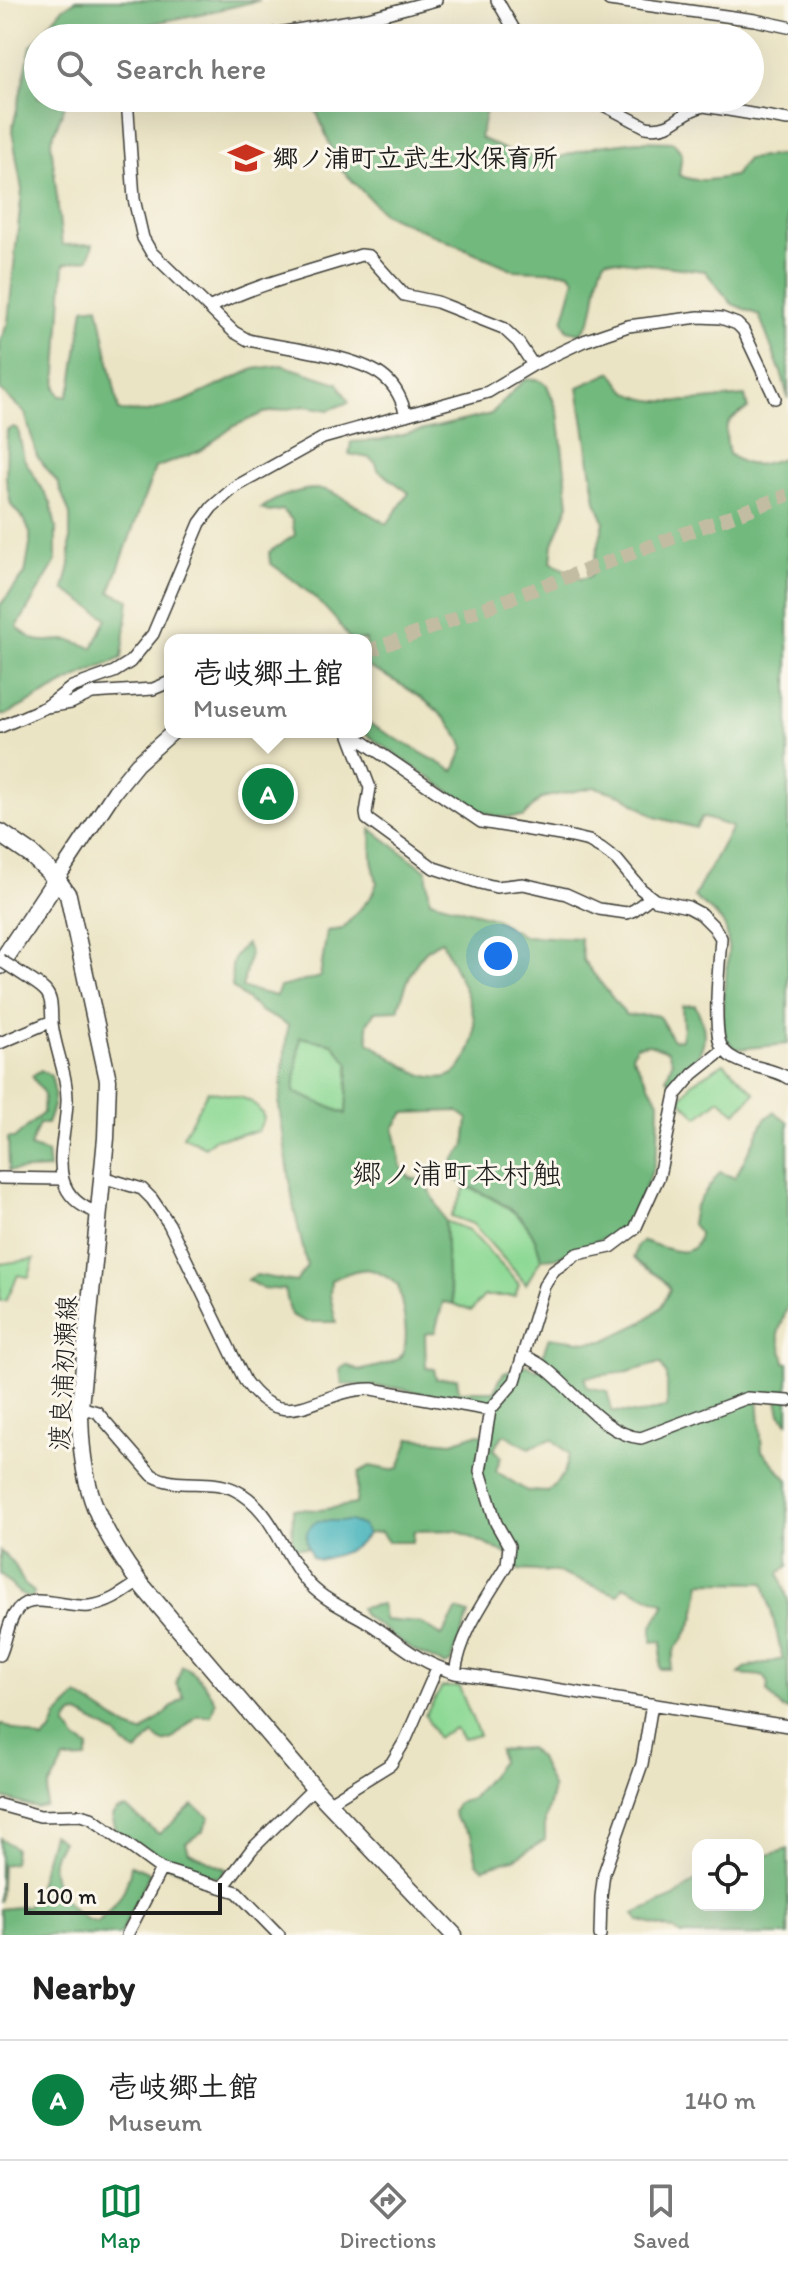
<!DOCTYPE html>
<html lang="en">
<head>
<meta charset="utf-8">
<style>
	:root { --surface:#fff; --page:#f2f2f2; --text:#222; --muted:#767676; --line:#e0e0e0; --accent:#0b8043 }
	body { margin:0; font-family:Itim,"Klee One",sans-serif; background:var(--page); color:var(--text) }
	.controls { position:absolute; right:24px; bottom:24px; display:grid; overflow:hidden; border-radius:16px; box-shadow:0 8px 32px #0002 }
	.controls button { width:72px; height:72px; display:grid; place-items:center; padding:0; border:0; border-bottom:2px solid var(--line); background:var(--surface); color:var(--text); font:40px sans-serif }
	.scale { position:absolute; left:24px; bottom:20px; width:198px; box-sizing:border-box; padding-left:8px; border:4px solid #1c1c1c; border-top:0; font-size:22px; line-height:28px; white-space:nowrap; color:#1c1c1c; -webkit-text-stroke:6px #fbf7ec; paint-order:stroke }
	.you { position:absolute; left:498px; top:956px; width:28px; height:28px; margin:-20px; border:6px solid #fff; border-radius:50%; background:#1a73e8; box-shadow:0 0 0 12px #1a73e833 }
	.badge { display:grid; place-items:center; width:52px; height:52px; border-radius:50%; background:var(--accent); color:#fff; font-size:26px; font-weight:700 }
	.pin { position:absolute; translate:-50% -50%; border:4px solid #fff; box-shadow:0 2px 8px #0006 }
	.popup { position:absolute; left:164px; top:634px; width:208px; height:104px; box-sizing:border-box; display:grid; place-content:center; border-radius:16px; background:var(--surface); filter:drop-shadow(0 2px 6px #0005); font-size:26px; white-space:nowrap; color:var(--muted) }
	.popup b { font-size:30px; color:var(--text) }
	.popup::after { content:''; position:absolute; left:50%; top:100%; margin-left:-16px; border:16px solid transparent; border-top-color:var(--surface) }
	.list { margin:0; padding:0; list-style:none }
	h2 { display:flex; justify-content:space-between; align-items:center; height:104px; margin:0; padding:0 32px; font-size:34px }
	h2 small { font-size:26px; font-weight:400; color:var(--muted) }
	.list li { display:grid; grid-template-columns:52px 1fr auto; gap:24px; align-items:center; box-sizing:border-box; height:120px; padding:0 32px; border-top:2px solid var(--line) }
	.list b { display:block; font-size:30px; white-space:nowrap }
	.list p { margin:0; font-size:26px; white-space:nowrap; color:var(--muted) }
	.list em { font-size:26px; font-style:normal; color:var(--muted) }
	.icon { flex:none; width:44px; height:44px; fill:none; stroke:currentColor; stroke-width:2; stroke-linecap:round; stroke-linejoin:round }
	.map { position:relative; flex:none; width:788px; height:1935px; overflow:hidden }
	.search { position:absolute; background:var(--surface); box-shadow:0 8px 32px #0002; left:24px; right:24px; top:24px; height:88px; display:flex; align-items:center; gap:20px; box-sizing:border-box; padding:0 28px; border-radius:44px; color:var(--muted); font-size:30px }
	.sheet { height:224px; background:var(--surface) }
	nav { display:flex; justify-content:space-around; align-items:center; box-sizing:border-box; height:112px; border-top:2px solid var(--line); background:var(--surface); font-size:22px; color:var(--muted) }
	nav a { display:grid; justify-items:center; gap:4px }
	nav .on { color:var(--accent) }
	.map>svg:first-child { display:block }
	.green { fill:#8ed995; stroke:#557a58; stroke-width:2 }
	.forest { fill:#72b97e; stroke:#476a4d; stroke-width:2; fill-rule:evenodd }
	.water { fill:#42b2ba; stroke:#2f676b; stroke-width:2 }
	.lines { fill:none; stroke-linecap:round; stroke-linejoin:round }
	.tertiary-tunnel { stroke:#c2bca2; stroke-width:14; stroke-dasharray:14 7; stroke-linecap:butt }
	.minor-casing { stroke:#3b3a35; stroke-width:14 }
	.tertiary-casing { stroke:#3b3a35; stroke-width:17 }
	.secondary-casing { stroke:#3b3a35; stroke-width:19 }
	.primary-casing { stroke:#3b3a35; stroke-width:21 }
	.minor { stroke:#fff; stroke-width:11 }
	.tertiary { stroke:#fff; stroke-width:14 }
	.secondary { stroke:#fff; stroke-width:16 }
	.primary { stroke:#fff; stroke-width:18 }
	.minor-bridge-casing { stroke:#3b3a35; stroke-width:14; stroke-linecap:butt }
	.minor-bridge { stroke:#fff; stroke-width:11 }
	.labels { text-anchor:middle; stroke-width:6; stroke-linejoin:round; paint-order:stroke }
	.poi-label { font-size:26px; font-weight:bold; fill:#1c1c1c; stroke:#fbf7ec; text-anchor:start }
	.street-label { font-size:26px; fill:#1c1c1c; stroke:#fbf7ec }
	.quarter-label { font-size:30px; fill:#1c1c1c; stroke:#fbf7ec }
</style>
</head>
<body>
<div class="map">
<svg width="788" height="1935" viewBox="0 0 788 1935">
	<rect width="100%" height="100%" fill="#fbf7ec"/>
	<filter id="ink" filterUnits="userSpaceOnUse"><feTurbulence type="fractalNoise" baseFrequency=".0125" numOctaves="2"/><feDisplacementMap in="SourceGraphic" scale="16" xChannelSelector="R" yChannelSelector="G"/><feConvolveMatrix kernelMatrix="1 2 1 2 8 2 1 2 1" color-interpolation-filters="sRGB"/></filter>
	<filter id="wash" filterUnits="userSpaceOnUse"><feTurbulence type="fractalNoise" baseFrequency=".006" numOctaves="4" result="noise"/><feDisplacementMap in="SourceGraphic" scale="32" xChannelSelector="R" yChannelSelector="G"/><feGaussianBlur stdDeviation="1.8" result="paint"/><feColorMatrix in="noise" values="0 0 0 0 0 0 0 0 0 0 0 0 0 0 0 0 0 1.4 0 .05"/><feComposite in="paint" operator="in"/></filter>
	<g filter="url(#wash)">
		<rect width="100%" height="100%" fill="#ebe4c4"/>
		<path class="green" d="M300,1037l33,7 16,20 -3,50 -53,-22z
			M724,1063l31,30 -19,20 -16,-14 -22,18 -18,-17 11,-16z
			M208,1091c23,5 47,3 56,27l-6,13 -44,8 -9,8 -22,-11z
			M466,1186c37,18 67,29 75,73l-15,25 -53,-60 -22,-8z
			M445,1221l24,9 50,54 -4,12h-31l-13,15 -17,-7 -7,-27z
			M34,1259l-5,18 -11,-2 -12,26h-6v-37z
			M442,1687h17l20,48 -16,4 -8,-11 -18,9 -12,-22z"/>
		<path class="forest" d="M76,0h184c-47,13 -96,20 -144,31l-5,7h-73v60h30l-17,43 11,104 31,-1 -4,15 -25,5 -8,124 4,8h7l5,-12 12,-76 14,-2 21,105 29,1 37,-11 69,-32 28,-4 56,18 11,19 -20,8 -24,-4 -41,7 -30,13 -34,25 -45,17 -45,124 19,8 -7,58 -47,20 -69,37h-6v-110l25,-31 5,-29v-12l-5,-12 -14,-16 -5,-27 1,-48 7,-3 4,2 6,30 27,44 5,25v33l-39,66c22,20 24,13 50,13 8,1 18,5 26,8l14,-30 -43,-29 6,-24v-50l-12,-32 -21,-27 -12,-43 -25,-23v-48l8,-20 14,-132 -10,-59 19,-85 31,-37z
			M405,27l13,11h-73z
			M311,98h145l30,12 -6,28 34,16 39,5 45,-13 39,-5 36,1 9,11 -3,22c18,9 35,4 55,1l13,-17 41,-5v245l-5,-21 -24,-63 -27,-11 -27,-33 -99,-12c-15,23 -4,56 -26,74l-13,-3 -4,-9 12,-42 -6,-7 -55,-2 -131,-57 -44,-46z
			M612,372c4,6 9,15 15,19 25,19 88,7 118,5l3,13c-25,11 -24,20 -19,45 22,18 34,10 59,2v588l-51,5c-33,-16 5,-100 -15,-127 -7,-10 -20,-18 -28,-25l38,-70 -30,-10 -6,11 -41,-11 -31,-21 -29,-9 -54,11 -18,19h-26l-23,-9 -111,-76h3l2,-9 86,48 10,-23c-14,-38 -63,-65 -98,-82v-26h-16c-19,-32 -50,-56 -80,-77l-1,-11 26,-17 -3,-15 -9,-10 -14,2 -8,-3c14,-12 45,-23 65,-19 15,4 45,26 61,34l22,-31 -31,-23 -2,-7 -7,-5 -20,-4 2,-12 30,-2 110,-26 33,-34 13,-1 10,6 11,27 11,92 -16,40 -2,18 30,17 10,-3 13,-54 -8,-21 -18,-114z
			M371,829l55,41 4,30 64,18 29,18 57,2 3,22 43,55c9,2 28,-3 33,2 5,5 9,17 14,23l8,-1 2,-11 -1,-22 13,-1c20,37 5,52 -22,77l-7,-3 6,-17 -4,-11 -19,-7 -13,2 -4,10 27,45 -1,43 -5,25 -23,53 -7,9 -68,27 -14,1c-9,-48 -44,-58 -83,-78l-5,-20 12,-15 3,-27 -11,-8 -53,2 -10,15 7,39 9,11 15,3 20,40 2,56 7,27 -11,-2 -8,30 -10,2 1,34 8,1 2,10 21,-1 2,13h35l10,-19 23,-7 10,6 12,-34 39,5 16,-1 39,-19 18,-15 9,-18c-11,-18 -23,-16 -36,-31l3,-12 6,-5c21,6 53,24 56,-8l-8,-10 3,-15 26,-36 15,6 30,-59 9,-7 14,10v183l-10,29 7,28 3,1v59l-8,-8 -4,-18h-18l4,55 26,29v86l-9,7 9,27v110l-5,-1 -16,-17 1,-9 -5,-7 -24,-2 6,-6 38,-9 -19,-76 -63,-1 -6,35 -12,23 -8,8 -5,21h-10l2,-28 -10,1v-15l13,-23 -41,-18 -6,9 -62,-23 -38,-2 -5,-13 -57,-27 -42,1 -1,11h-25l-7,-10 -14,2 -5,-8c-25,-4 -61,-17 -54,22l-13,-1 -3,-6 1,-32 27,1 36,-6 3,-32 11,-6 20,4 9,-2 11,-30 42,4 24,-8 13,1 7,-26 -99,-21 -55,-4 -2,-15 7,-4 11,6c11,-3 27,-5 38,-11 19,-10 5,-58 2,-75 -29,-22 -34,-18 -67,-5l-1,15 6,27h-30l-15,-7 -6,-25 -23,-2 -15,-8 9,-5 40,7 11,-16 -13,-57 -15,-103 9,-81 -28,-14 -28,-24c-1,-18 -2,-31 14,-43l4,9 -8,35 34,8 4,-9 40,-10 7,-46 15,-2 29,-32 6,-14 -5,-23zM442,941c10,23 29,55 32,80 1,15 -2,29 -10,41 -21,39 -71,-4 -95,-20l-2,-18 8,-13 23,-1c8,-26 17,-59 44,-69zM300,1037l33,7 16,20 -3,50 -52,-22zM660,1363l7,12v32l-25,7 -30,-3 -5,-20 -20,-4 -2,-10 43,-5zM504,1434l25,14 23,-9 17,15 -5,20 -16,18 -21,-1 -31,-20 5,-15 -7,-7z
			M41,1070l10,6c6,19 3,30 -4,48h-8l-9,23 17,6 2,16 -40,2 -1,-33h7l28,-25 1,-19 -12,-18z
			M0,1551l15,14 9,19 10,8 -1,5 -4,1 -10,-5 -19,-19z
			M382,1604l2,16 37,3 21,13 15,-26 12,4 -18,48 -6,3 -31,-14 -52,-37 -2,-6z
			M182,1666c15,6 26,22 33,36l-4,14h-14l-25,23 -9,3 -10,-8 -16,18 -13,-7 -8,-11 -37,-20c-8,0 -11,4 -13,12l11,14 12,8 -3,11 -22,1c-6,19 -19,21 -18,46l-10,2 -36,-11v-73l43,16 8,-8 6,-15 21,-22 50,33 14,5 42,-36 -8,-13z
			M529,1748l10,10 14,31 -8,30v21l-31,19 -31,9 -6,-5 -6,-28 -15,-15 -3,-8 4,-9 14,-4 30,-37 -2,-12z
			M193,1805l17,12 -7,14 -17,12 3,9 37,17 -6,9 -33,-5 -26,-9 -45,-33 -4,-15 5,-6 9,-2 33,26z
			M52,1834l10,7c-6,10 -11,18 -9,30 2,21 23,49 44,51 19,-16 31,-32 34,-57l19,8 -30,62h-120v-26l27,-3 8,-10z
			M0,1838l15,10 -2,15 -11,2 -2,37z
			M788,1849v86h-106l-8,-5 -35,-9 -5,-7 40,-17 24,-18v26h60v-47z"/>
		<path class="water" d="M317,1521h33l13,5 4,8c-8,16 -33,22 -49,26l-6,-3c-7,-15 -10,-26 5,-36z"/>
	</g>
	<g filter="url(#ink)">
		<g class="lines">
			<path class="tertiary-tunnel" d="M366,652l422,-157"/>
			<g class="minor-casing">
				<path id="minor" d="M497,0l22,38
					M609,0l146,20 33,7
					M249,38l119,-20 68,-18
					M127,98l7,101 9,39 8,14 83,80 14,8c36,8 111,15 137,38 12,10 17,23 21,37
					M552,98l44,3 50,26c29,5 34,-17 58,-21l84,14
					M209,308c47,-24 102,-37 152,-53l8,1 35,39 33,7 66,26 15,14 15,23
					M46,707l26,-20 42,-15 16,-10 23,-28 47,-111 12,-16 23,-20 88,-49 165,-46 45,-27 51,-24 44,-15 71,-9 22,1 16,6 6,6 32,68
					M0,727l46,-20 25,-4 21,-10 61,-4 17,-7
					M349,732l132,90 91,15 17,4 12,7 16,12 24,29 14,11 33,7 13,7 13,13 7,11c-2,28 -7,75 -2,102 2,8 8,15 16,19 16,9 37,9 53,19
					M349,733l21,55 -4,25 1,6 67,49 46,15 16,4 27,-3 43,10 33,15 28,4 7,-3 17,-13
					M28,978c6,4 15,9 19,15 6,8 4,21 5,30 3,27 16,53 15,79 -2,45 -24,92 31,111
					M0,1043l52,-22
					M102,1177l40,12 10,10 17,25 76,157c42,58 72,7 127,8l118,21
					M0,1178l61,1
					M523,1355c8,4 16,8 22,13 28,21 59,67 96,70l106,-40 41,3
					M80,1407l17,5 55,63c25,15 57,2 83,15 39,19 47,66 75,95 16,16 37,25 56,36 33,21 49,40 89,52l333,53
					M0,1655c7,-15 7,-33 18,-46 14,-18 50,0 71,-3 19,-2 34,-13 50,-24
					M455,1673c6,-42 31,-73 52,-109l2,-18 -13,-23 -16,-52 10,-61 25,-29 29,-95 10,-16 23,-16 34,-7 24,-18 24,-53 17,-82 17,-20 30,-24
					M328,1803l63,-39 15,-25 31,-71
					M0,1805l40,11 40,-1 11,3 70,51 76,23 42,43
					M224,1886l28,-37 62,-61
					M127,1935l34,-66
					M600,1935l1,-38 3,-24 38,-109 10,-60"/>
			</g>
			<g class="tertiary-casing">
				<path id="tertiary" d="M57,879l58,-88 22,-27 36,-32"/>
			</g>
			<g class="secondary-casing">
				<path id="secondary" d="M57,879l11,16 40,185 -2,58 -26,269c0,76 14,114 59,175l175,206 140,147"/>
			</g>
			<g class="primary-casing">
				<path id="primary" d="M0,833l32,22 25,24 -57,86"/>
			</g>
			<use href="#minor" class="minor"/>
			<use href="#tertiary" class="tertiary"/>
			<use href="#secondary" class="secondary"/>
			<use href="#primary" class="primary"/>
			<g class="minor-bridge-casing">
				<path id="minor-bridge" d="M0,960l28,18"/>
			</g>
			<use href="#minor-bridge" class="minor-bridge"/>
		</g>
	</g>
	<defs>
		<g id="school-bare" transform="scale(2.76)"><path d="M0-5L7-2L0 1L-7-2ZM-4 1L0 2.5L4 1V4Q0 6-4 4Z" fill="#c8321e" stroke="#fbf7ec" stroke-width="2.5" paint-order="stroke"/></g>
	</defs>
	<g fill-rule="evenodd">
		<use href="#school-bare" x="246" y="158"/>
	</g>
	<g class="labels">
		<g class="poi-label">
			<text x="272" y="167">郷ノ浦町立武生水保育所</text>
		</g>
		<g class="street-label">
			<text transform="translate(63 1373) rotate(-87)" y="9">渡良浦初瀬線</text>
		</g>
		<g class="quarter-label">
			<text x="457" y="1184">郷ノ浦町本村触</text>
		</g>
	</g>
</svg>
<div class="controls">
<button><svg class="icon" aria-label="locate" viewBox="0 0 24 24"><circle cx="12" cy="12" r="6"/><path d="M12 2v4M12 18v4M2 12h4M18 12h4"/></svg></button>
</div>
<div class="scale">100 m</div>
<div class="you"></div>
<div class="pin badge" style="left:268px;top:794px">A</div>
<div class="popup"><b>壱岐郷土館</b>Museum</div>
<div class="search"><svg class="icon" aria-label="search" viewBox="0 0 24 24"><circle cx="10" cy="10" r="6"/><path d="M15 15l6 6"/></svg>Search here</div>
</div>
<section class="sheet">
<h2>Nearby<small></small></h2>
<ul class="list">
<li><span class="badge">A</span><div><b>壱岐郷土館</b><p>Museum</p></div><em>140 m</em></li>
</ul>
</section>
<nav>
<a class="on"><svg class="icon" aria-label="map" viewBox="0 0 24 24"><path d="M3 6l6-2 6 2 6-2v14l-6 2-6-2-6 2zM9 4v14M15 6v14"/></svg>Map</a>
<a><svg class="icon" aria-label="directions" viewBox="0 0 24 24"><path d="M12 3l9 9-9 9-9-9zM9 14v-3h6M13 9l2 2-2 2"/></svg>Directions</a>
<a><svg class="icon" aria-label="saved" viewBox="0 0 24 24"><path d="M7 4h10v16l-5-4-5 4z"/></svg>Saved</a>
</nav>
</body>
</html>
